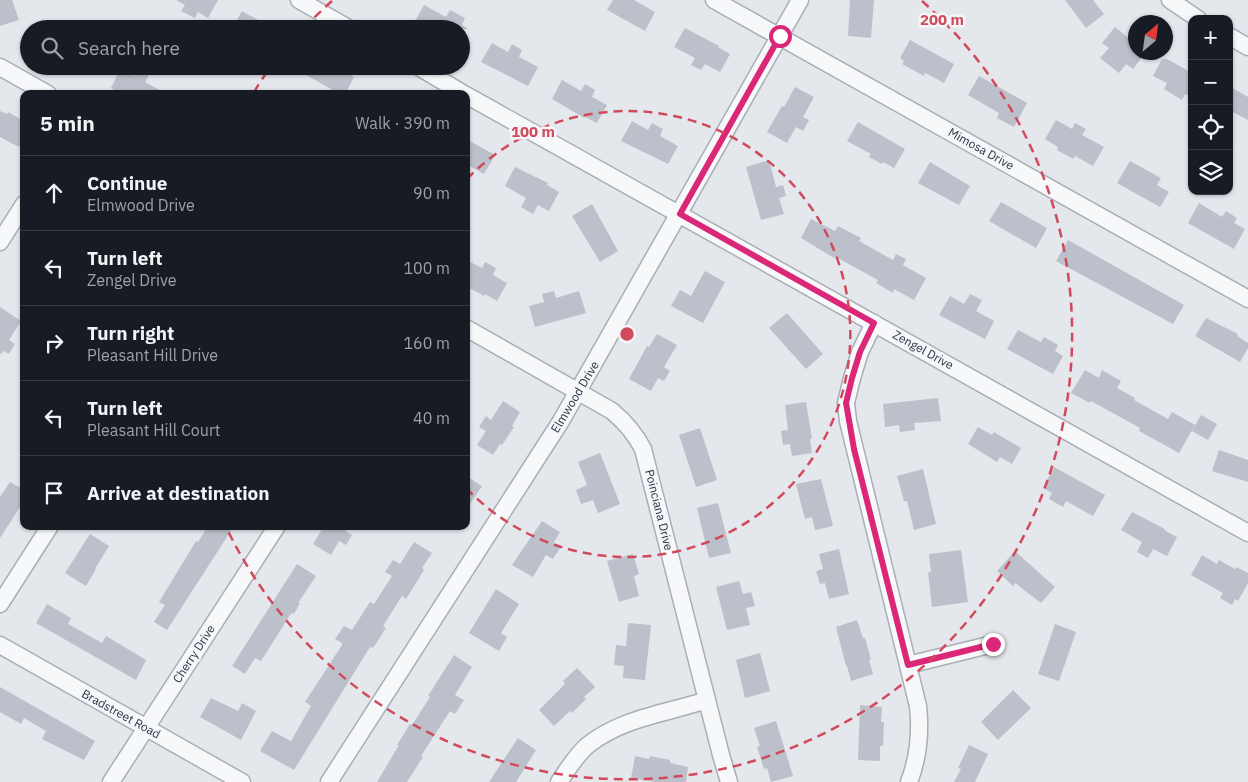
<!DOCTYPE html>
<html lang="en">
<head>
<meta charset="utf-8">
<style>
	:root { --surface:#171b24; --page:#242831; --text:#f1f3f6; --muted:#9ea1a6; --line:#363941 }
	body { margin:0; font-family:"IBM Plex Sans",sans-serif; background:var(--page); color:var(--text) }
	.controls { position:absolute; right:15px; top:15px; display:grid; overflow:hidden; border-radius:10px; box-shadow:0 1px 4px #0004 }
	.controls button { width:45px; height:45px; display:grid; place-items:center; padding:0; border:0; border-bottom:1px solid var(--line); background:var(--surface); color:var(--text); font:25px sans-serif }
	.compass { position:absolute; left:1128px; top:15px; width:45px; height:45px; border-radius:50%; background:var(--surface); box-shadow:0 1px 4px #0004; rotate:29deg }
	.stop { position:absolute; width:15px; height:15px; margin:-11px; border:4px solid #db2777; border-radius:50%; background:#fff }
	.stop.end { background:#db2777; border-color:#fff; box-shadow:0 1px 5px #0008 }
	.list { margin:0; padding:0; list-style:none }
	h2 { display:flex; justify-content:space-between; align-items:center; height:65px; margin:0; padding:0 20px; font-size:21px }
	h2 small { font-size:16px; font-weight:400; color:var(--muted) }
	.list li { display:grid; grid-template-columns:32px 1fr auto; gap:15px; align-items:center; box-sizing:border-box; height:75px; padding:0 20px; border-top:1px solid var(--line) }
	.list b { display:block; font-size:19px; white-space:nowrap }
	.list p { margin:0; font-size:16px; white-space:nowrap; color:var(--muted) }
	.list em { font-size:16px; font-style:normal; color:var(--muted) }
	.icon { flex:none; width:28px; height:28px; fill:none; stroke:currentColor; stroke-width:2; stroke-linecap:round; stroke-linejoin:round }
	.map { position:relative; flex:none; width:1248px; height:782px; overflow:hidden }
	.search { position:absolute; background:var(--surface); box-shadow:0 1px 4px #0004; left:20px; top:20px; width:450px; height:55px; display:flex; align-items:center; gap:12px; box-sizing:border-box; padding:0 18px; border-radius:28px; color:var(--muted); font-size:19px }
	.panel { position:absolute; background:var(--surface); box-shadow:0 1px 4px #0004; left:20px; top:90px; width:450px; height:440px; border-radius:10px }
	.map>svg:first-child { display:block }
	.building { fill:#bbc0ca }
	.lines { fill:none; stroke-linecap:round; stroke-linejoin:round }
	.street-casing { stroke:#a9aeb7; stroke-width:19 }
	.street { stroke:#f7f8fa; stroke-width:16 }
	.route { stroke:#db2777; stroke-width:6 }
	.ring { fill:none; stroke:#d1495b; stroke-width:2.5; stroke-dasharray:9 6 }
	.labels { text-anchor:middle; stroke-width:5; stroke-linejoin:round; paint-order:stroke }
	.street-label { font-size:12px; fill:#2b3445; stroke:#f4f6f9 }
	.centre { fill:#d1495b; stroke:#f4f6f9; stroke-width:2.5 }
	.ring-label { font-size:15px; text-anchor:middle; font-weight:bold; fill:#d1495b; stroke:#f4f6f9; stroke-width:5; stroke-linejoin:round; paint-order:stroke }
</style>
</head>
<body>
<div class="map">
<svg width="1248" height="782" viewBox="0 0 1248 782">
	<rect width="100%" height="100%" fill="#e4e7ec"/>
	<path class="building" d="M0,0h12l7,20 -19,6z
		M176,0h42l-10,18 -10,-6 -3,6 -14,-7 4,-6z
		M613,0h21l21,12 -10,19 -38,-21z
		M850,0h24l-3,38 -23,-2z
		M1065,0h28l11,14 -18,14z
		M424,5l22,12 4,-7 15,8 -3,7 6,4h-44l-10,-6z
		M242,11l32,18h-42z
		M1115,27l21,17v8h10l-13,17 -7,-5 -7,9 -19,-15 9,-10 -7,-5z
		M685,28l34,18 -1,1 12,7 -10,18 -15,-8 -4,6 -10,-5 4,-7 -21,-11z
		M910,40l44,24 -10,19 -19,-10 -1,3 -22,-12 2,-3 -4,-3z
		M492,43l16,9 4,-8 10,6 -3,7 19,10 -10,19 -47,-24z
		M1162,59h5l25,14v24l-7,-3 -3,6 -18,-11 3,-6 -14,-7z
		M290,66h54l-3,4 13,7 -9,17h-5z
		M121,68l14,8 4,-7 10,6 -4,7 22,12h-46l-10,-6z
		M979,76l48,27 -13,24 -17,-9 2,-5 -31,-18z
		M562,80l19,11 4,-7 10,6 -3,7 15,8 -10,18 -12,-6 -1,1 -32,-19z
		M1229,86l19,11v23l-19,-10z
		M795,87l19,10 -11,20 6,3 -6,11 -7,-4 -9,16 -20,-11 15,-26 2,1z
		M0,111l7,3 1,-2 16,9v17l-5,9 -19,-10z
		M1056,120l16,9 3,-6 11,6 -4,6 22,12 -11,19 -18,-10 -2,3 -16,-9 1,-3 -13,-8z
		M632,121l16,9 4,-7 11,6 -3,7 18,10 -10,18 -47,-23z
		M858,122l47,27 -11,19 -11,-6 -1,2 -13,-7 2,-3 -24,-13z
		M466,139l29,16 -11,19 -18,-10z
		M769,160l7,27 7,-2 3,11 -7,2 5,16 -23,6 -15,-53z
		M1130,161l31,17 -4,7 12,7 -9,15 -43,-24z
		M930,162l40,24 -11,19 -41,-22z
		M515,167l33,16 -1,2 12,7 -10,19 -11,-6 -5,9 -12,-7 5,-9 -21,-12z
		M1001,202l46,26 -11,20 -47,-27z
		M1199,203l23,14 4,-6 11,7 -3,5 11,6 -11,20 -46,-26z
		M592,204l26,47 -18,11 -28,-46z
		M811,219l24,12 3,-5 23,12 -2,3 34,19 3,-6 10,5 -3,6 23,13 -12,22 -20,-11 -1,4 -17,-10 2,-3 -44,-24v2l-33,-20z
		M1068,240l116,65 -11,19 -117,-63z
		M466,260l16,8 3,-6 11,6 -3,7 14,8 -10,18 -12,-7 -1,2 -18,-10z
		M705,271l20,11 -22,41 -32,-17 9,-16 11,6z
		M554,291l2,7 23,-7 7,22 -51,14 -6,-21 15,-4 -2,-8z
		M970,294l12,6 -6,11 18,10 -9,18 -46,-24 11,-19 14,8z
		M0,307l21,14 -12,19 6,4 -6,10 -6,-3 -3,4z
		M787,313l36,41 -17,15 -37,-41z
		M1206,318l32,16 -1,2 11,7v5l-8,14 -45,-26z
		M1018,330l23,12 3,-5 14,8 -3,6 8,5 -10,18 -46,-25z
		M657,334l20,11 -13,22 6,4 -6,10 -6,-3 -7,13 -22,-12 18,-33 2,1z
		M1085,370l14,8 3,-8 19,11 -4,7 18,10 -1,2 34,19 4,-7 23,13 -16,28 -40,-22 1,-3 -49,-27 -1,2 -19,-10z
		M938,398l3,23 -27,2 1,7 -15,2 -1,-7 -14,2 -2,-23z
		M503,401l17,11 -8,14 2,1 -12,18 -2,-1 -7,11 -16,-10 9,-14 -7,-4 7,-11 5,4z
		M806,402l6,36 -2,1 2,14 -20,3 -2,-12 -7,1 -2,-14 7,-1 -3,-25z
		M1201,415l16,9 -9,16 -16,-9z
		M978,427l14,8 2,-3 27,16 -9,16 -12,-7 -3,5 -29,-18z
		M700,428l17,52 -21,7 -17,-52z
		M1219,450l29,10v22l-36,-11z
		M600,453l20,51 -22,9 -5,-13 -12,4 -5,-14 11,-5 -9,-23z
		M1054,467l51,28 -12,21 -27,-15 -3,6 -14,-8 3,-6 -9,-5z
		M923,469l13,55 -22,6 -7,-29h-3l-7,-25z
		M466,476l16,10 -16,24z
		M821,479l12,47 -18,4 -3,-13 -7,2 -9,-35z
		M10,482l14,8v11l-24,37v-41z
		M718,503l13,50 -22,5 -12,-50z
		M1132,512l33,17 -1,1 13,7 -10,19 -14,-7 -5,9 -11,-6 5,-10 -21,-12z
		M542,521l18,11 -7,12 7,4 -7,11 -7,-4 -13,22 -21,-12z
		M208,526h26l-67,104 -13,-8 11,-17 -6,-3 37,-61 2,1z
		M324,526h25l-3,5 6,4 -6,10 -7,-4 -8,14 -18,-11z
		M90,534l19,12 -14,23h1l-10,17 -21,-13z
		M414,542l18,11 -10,15 2,2 -18,29 -4,-3 -19,30 3,2 -13,20 -3,-1 -76,123 -34,-19 12,-20 19,10 20,-35 -6,-4 37,-57v-2l-7,-4 9,-13 8,4 18,-28 4,2 18,-28 -7,-4 8,-12 7,4z
		M839,549l10,45 -20,5 -4,-16 -5,1 -4,-13 7,-2 -4,-15z
		M961,550l7,52 -36,5 -4,-35h3l-2,-18z
		M1015,551l40,36 -14,16 -26,-20 -2,3 -16,-15z
		M633,554l6,20 -5,2 5,20 -20,6 -12,-41z
		M1202,555l15,9 2,-4 16,9 1,-2 12,6v10l-10,18 -3,-2 -3,6 -12,-7 3,-5 -32,-18z
		M297,564l19,12 -18,27h2l-6,11 -2,-1 -2,2 -29,46 -6,-3 -10,16 -13,-8z
		M739,581l4,13 8,-2 4,14 -9,2 4,17 -23,5 -11,-43z
		M496,589l23,15 -18,29 6,4 -8,14 -30,-18z
		M47,604l24,14 -3,6 34,19 4,-7 40,24 -10,20 -100,-57z
		M857,620l6,18h2l6,21 -2,1 4,14 -22,7 -4,-15h-1l-10,-39z
		M628,623l23,2 -6,55 -22,-2 1,-12 -10,-1 2,-20 10,1z
		M1055,624l21,8 -17,49 -21,-7z
		M760,653l10,38 -25,7 -9,-38z
		M454,655l18,12 -17,28 9,5 -9,14 -5,-3 -29,45 2,1 -16,25h-30l22,-37h-2l13,-21 2,1 18,-28 -2,-1z
		M577,668l18,19 -11,10 2,2 -14,14 -2,-2 -16,15 -15,-16 26,-26 -2,-3z
		M0,687l95,54 -11,19 -42,-21 4,-8 -22,-13 -3,6 -21,-12z
		M1013,690l18,18 -33,32 -17,-18z
		M211,698l27,13 4,-8 14,8 -15,29 -41,-23z
		M860,705l22,2 -1,15h3l-1,24h-3v15l-22,-1z
		M776,721l17,55 -22,6 -4,-14 -3,1 -7,-22 3,-1 -6,-18z
		M518,738l18,12 -20,32h-27z
		M969,745l19,9 -13,28h-21l7,-13 -3,-1z
		M635,756l14,3 1,-3 20,4v3l18,4 -2,15h-31l-24,-4z"/>
	<g class="lines">
		<g class="street-casing">
			<path id="street" d="M299,0l51,29
				M714,0l534,299
				M1170,0l28,19
				M1229,36l19,11
				M417,66l47,28
				M0,67l48,27
				M466,95l782,438
				M0,242l24,-38
				M874,323l-14,29 -8,26 -6,25 2,18 70,285c3,27 1,50 -9,76
				M466,328l146,83c13,11 23,22 31,38l78,306 8,27
				M0,604l50,-78
				M0,645l242,137
				M908,665l85,-21
				M111,782l166,-256
				M329,782l232,-361 239,-421
				M559,782c9,-13 17,-27 29,-37 34,-27 79,-32 119,-45"/>
		</g>
		<use href="#street" class="street"/>
	</g>
	<g class="lines">
		<path class="route" d="M780,36l-100,178 194,109 -14,29 -8,26 -6,25 8,46 54,216 85,-21"/>
	</g>
	<g class="ring">
		<path d="M467 179A223 223 0 1 1 467 489"/>
		<path d="M254 92A445 445 0 0 1 269 69M304 28A445 445 0 0 1 332 1M922 1A445 445 0 1 1 227 529"/>
	</g>
	<g class="labels">
		<g class="street-label">
			<text transform="translate(981 149) rotate(29)" y="4">Mimosa Drive</text>
			<text transform="translate(923 350) rotate(29)" y="4">Zengel Drive</text>
			<text transform="translate(575 397) rotate(-59)" y="4">Elmwood Drive</text>
			<text transform="translate(659 510) rotate(76)" y="4">Poinciana Drive</text>
			<text transform="translate(194 654) rotate(-57)" y="4">Cherry Drive</text>
			<text transform="translate(121 714) rotate(29)" y="4">Bradstreet Road</text>
		</g>
	</g>
	<circle cx="627" cy="334" r="8" class="centre"/>
	<g class="ring-label">
		<text x="942" y="25">200 m</text>
		<text x="533" y="137">100 m</text>
	</g>
</svg>
<div class="controls">
<button>+</button>
<button>−</button>
<button><svg class="icon" aria-label="locate" viewBox="0 0 24 24"><circle cx="12" cy="12" r="6"/><path d="M12 2v4M12 18v4M2 12h4M18 12h4"/></svg></button>
<button><svg class="icon" aria-label="layers" viewBox="0 0 24 24"><path d="M12 4l9 5-9 5-9-5zM3 14l9 5 9-5"/></svg></button>
</div>
<svg class="compass" viewBox="-18 -18 36 36"><path d="M0-13l5 13h-10z" fill="#e53935"/><path d="M0 13l5-13h-10z" fill="#9ea1a6"/></svg>
<div class="stop" style="left:780px;top:36px"></div>
<div class="stop end" style="left:993px;top:644px"></div>
<div class="search"><svg class="icon" aria-label="search" viewBox="0 0 24 24"><circle cx="10" cy="10" r="6"/><path d="M15 15l6 6"/></svg>Search here</div>
<section class="panel">
<h2>5 min<small>Walk · 390 m</small></h2>
<ul class="list">
<li><svg class="icon" aria-label="ahead" viewBox="0 0 24 24"><path d="M12 20V5M6 11l6-6 6 6"/></svg><div><b>Continue</b><p>Elmwood Drive</p></div><em>90 m</em></li>
<li><svg class="icon" aria-label="left" viewBox="0 0 24 24"><path d="M17 20v-9H6M10 6l-5 5 5 5"/></svg><div><b>Turn left</b><p>Zengel Drive</p></div><em>100 m</em></li>
<li><svg class="icon" aria-label="right" viewBox="0 0 24 24"><path d="M7 20v-9h11M14 6l5 5-5 5"/></svg><div><b>Turn right</b><p>Pleasant Hill Drive</p></div><em>160 m</em></li>
<li><svg class="icon" aria-label="left" viewBox="0 0 24 24"><path d="M17 20v-9H6M10 6l-5 5 5 5"/></svg><div><b>Turn left</b><p>Pleasant Hill Court</p></div><em>40 m</em></li>
<li><svg class="icon" aria-label="arrive" viewBox="0 0 24 24"><path d="M6 21V4h12l-3 4 3 4H6"/></svg><div><b>Arrive at destination</b></div></li>
</ul>
</section>
</div>
</body>
</html>
